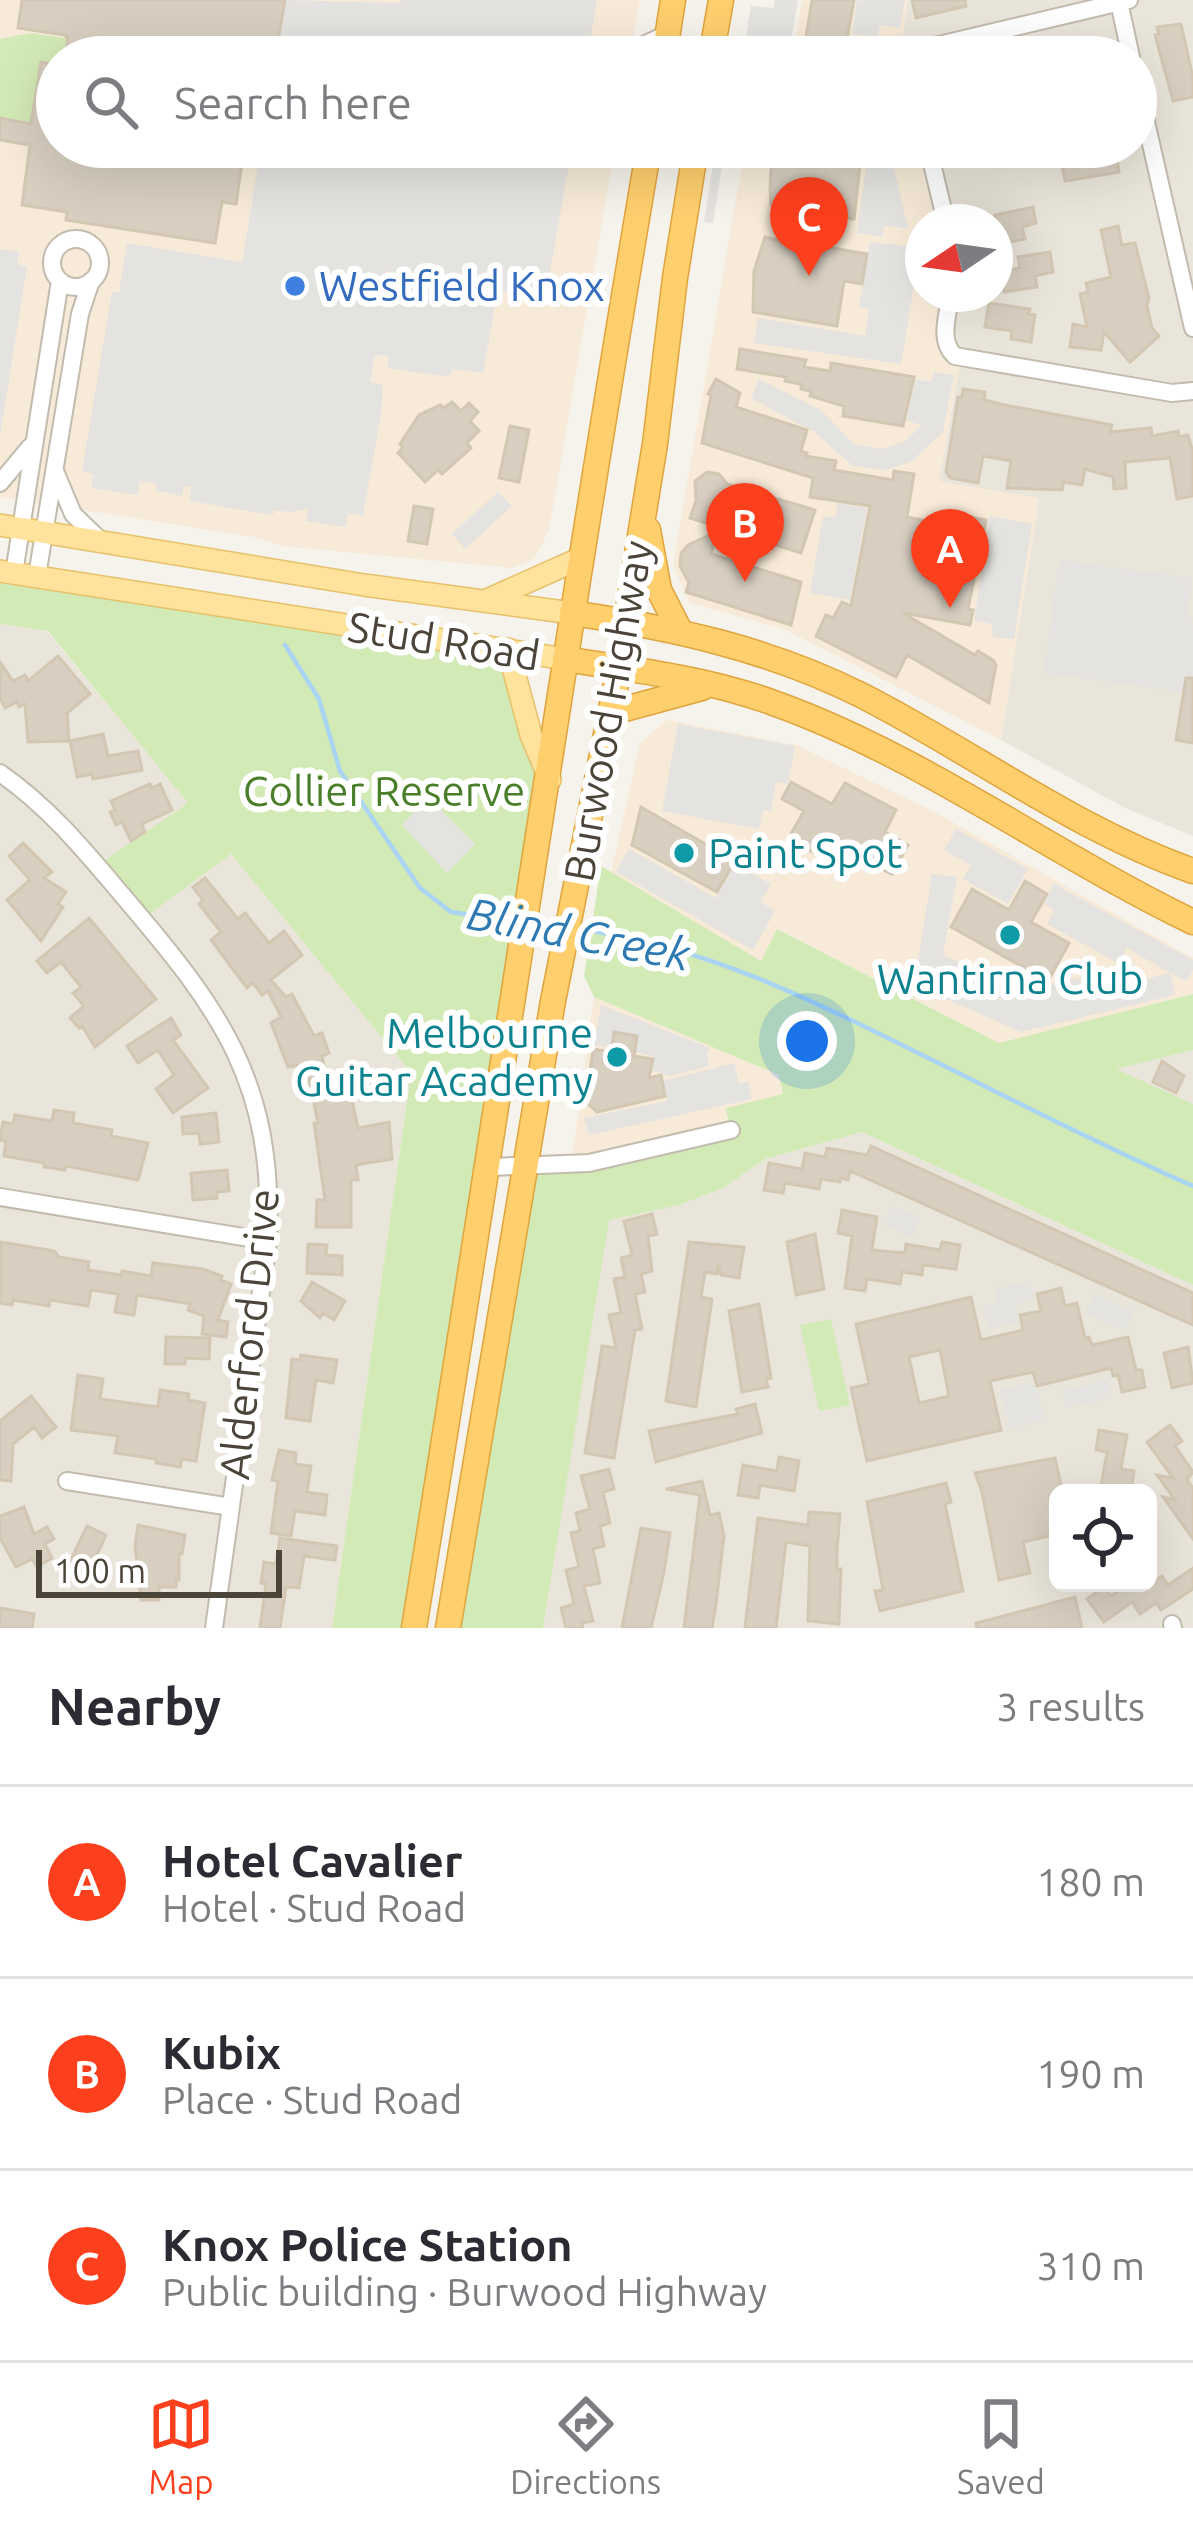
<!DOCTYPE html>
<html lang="en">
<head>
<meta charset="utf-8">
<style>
	:root { --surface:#fff; --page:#f2f2f3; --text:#2b2b33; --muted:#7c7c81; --line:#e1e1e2; --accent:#fc3f1d }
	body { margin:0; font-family:Ubuntu,sans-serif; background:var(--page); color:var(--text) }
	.controls { position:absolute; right:36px; bottom:36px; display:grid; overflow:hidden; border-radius:18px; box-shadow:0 12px 48px #0002 }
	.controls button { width:108px; height:108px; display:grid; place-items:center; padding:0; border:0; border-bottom:3px solid var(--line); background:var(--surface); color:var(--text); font:60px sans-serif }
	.compass { position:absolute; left:905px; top:204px; width:108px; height:108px; border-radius:50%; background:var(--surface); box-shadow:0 12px 48px #0002; rotate:257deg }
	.scale { position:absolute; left:36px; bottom:30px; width:246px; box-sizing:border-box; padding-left:12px; border:6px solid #4b4439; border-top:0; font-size:33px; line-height:42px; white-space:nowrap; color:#4b4439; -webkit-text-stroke:9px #fff; paint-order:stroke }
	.you { position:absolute; left:807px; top:1041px; width:42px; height:42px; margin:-30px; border:9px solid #fff; border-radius:50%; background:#1a73e8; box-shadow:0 0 0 18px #1a73e833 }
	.badge { display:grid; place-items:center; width:78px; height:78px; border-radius:50%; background:var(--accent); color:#fff; font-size:39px; font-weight:700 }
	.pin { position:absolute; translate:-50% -99px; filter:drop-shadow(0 3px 6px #0008) }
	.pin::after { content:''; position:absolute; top:63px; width:42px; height:36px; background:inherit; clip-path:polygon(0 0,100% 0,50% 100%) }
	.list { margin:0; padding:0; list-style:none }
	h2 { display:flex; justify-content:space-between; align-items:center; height:156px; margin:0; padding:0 48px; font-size:51px }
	h2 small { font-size:39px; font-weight:400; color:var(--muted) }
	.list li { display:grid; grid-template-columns:78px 1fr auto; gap:36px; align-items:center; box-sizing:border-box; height:192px; padding:0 48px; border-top:3px solid var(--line) }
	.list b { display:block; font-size:45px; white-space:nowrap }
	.list p { margin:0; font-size:39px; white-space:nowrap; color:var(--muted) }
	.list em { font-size:39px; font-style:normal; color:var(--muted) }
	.icon { flex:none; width:66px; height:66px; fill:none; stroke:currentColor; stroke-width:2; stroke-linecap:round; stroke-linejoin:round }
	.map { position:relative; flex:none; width:1193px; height:1628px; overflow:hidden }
	.search { position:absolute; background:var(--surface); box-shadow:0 12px 48px #0002; left:36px; right:36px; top:36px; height:132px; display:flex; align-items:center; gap:30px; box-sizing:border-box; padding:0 42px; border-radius:66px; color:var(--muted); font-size:45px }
	.sheet { height:732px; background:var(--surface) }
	nav { display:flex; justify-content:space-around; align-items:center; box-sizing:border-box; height:168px; border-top:3px solid var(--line); background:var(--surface); font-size:33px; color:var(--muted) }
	nav a { display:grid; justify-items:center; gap:6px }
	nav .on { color:var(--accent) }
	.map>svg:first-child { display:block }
	.residential { fill:#eae5da; fill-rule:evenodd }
	.commercial { fill:#f7ead8 }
	.green { fill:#d2eab5 }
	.parking { fill:#e5e3e0; fill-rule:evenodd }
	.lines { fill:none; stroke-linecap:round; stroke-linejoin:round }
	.stream { stroke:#a9d4f2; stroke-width:4.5 }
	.building { fill:#d8cfc1; stroke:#d3c7b4; stroke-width:3; fill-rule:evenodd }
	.minor-casing { stroke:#c2bbae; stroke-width:20 }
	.major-casing { stroke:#e6c16a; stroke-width:24 }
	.highway-casing { stroke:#e0a43c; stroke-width:27 }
	.minor { stroke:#fff; stroke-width:16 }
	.major { stroke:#ffe39c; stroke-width:21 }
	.highway { stroke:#ffcf6e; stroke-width:24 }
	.shop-dot { fill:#3f7fe0; stroke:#fff; stroke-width:4.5 }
	.culture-dot { fill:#0f9aa8; stroke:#fff; stroke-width:4.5 }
	.labels { text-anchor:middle; stroke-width:12; stroke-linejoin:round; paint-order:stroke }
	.shop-label { font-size:42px; fill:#366cbe; stroke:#fff; text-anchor:start }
	.street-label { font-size:42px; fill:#4b4439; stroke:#fff }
	.park-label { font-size:42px; fill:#4a7f2a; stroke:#fff }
	.culture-label { font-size:42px; fill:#0d838f; stroke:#fff; text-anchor:start }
	.water-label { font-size:45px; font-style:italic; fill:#2e7ab2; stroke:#fff }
</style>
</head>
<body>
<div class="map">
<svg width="1193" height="1628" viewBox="0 0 1193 1628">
	<rect width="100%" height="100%" fill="#f6f3ec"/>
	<path class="residential" d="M908,0h285v836l-68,-28 -124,-68 38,-241 -100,-17 22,-124 -10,-5v-59h44v-72h-49l-18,-75h208v-90h-230l-6,-3z
		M0,624l47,7 142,172 -46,115 88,-64 180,219 -79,555h-332z
		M1193,1050v54l-79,-35z
		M862,1132l331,153v343h-650l65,-408 71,-16 44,-16 42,-29zM1058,1493h90v90h-90z"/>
	<path class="commercial" d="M0,0h640l-10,57h-573v90h558l-66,383 -14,28 -22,10 -231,-22 -28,-9 -254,-40z
		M802,0h106l-8,53 6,4h-114z
		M745,147h183l18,75h-23v72h28l-6,44 16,19 -22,124 100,17 -38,242 -215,-110 -96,-27 -17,-37z
		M667,720l129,25 137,66 260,147v36l-194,49 -221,-114 -16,33 -151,-90 29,-129z
		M594,997l185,78 4,20 -52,35 -160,36z"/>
	<path class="green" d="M30,33l59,9 -19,15h-13l-26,67 -31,-6v-79z
		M0,571l508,78 42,131 -136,848h-82l79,-555 -180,-219 -88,65 -46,-53 91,-63 -140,-172 -48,-7z
		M601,866l160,95 16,-32 222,114 194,-49v56l-77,19 77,35v181l-331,-153 -97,27 -42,29 -44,17 -70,15 -66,408h-95l77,-461 205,-38 -4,-21 57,-14 -4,-19 -185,-78 -10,-21z
		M831,1319l19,86 -31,6 -19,-86z"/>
	<path class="parking" d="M285,0l115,3 1,-3h196l-10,57h-311z
		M775,0h23l-8,48h-46l7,-42 22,2z
		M857,0h48l-5,28 -20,-3 -2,12 -26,-3z
		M261,147h311l-24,136 -11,-3 -8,15 -31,-5 -15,83 -31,-4 -2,8 -63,-9 2,-12 -14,-1 -5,27 13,3 -2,29 -18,102 -15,-3 -3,14 -39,-6 2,-12 -19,3 -15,-2 -1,5 -83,-14 1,-14 -7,-1 -2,10 -25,-5 -1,-8 -16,-2 -2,14 -47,-7 2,-14 -11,-3 30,-179h7l8,-49 115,19zM387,271l82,14 -1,11 -69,-10 -1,11 -13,-2 -4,19z
		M869,147h20l19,81 -24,-2 -2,11 -25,-4z
		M715,151l8,8 -10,64 -9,-1z
		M870,242l38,4 -3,13 13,2 -17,103 -147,-21 4,-25 107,18 4,-27 -10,-2z
		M0,249l19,3 -2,12 10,3 -27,169z
		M934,372l20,3 -11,57 -31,29 -25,9 -34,-4 -39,-34 -63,-34 8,-19 62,31 33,34 27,5 23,-7 18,-17 -15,-4 7,-42 17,3z
		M498,492l14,14 -47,43 -13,-15z
		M838,503l29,5 -17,92 -40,-7 13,-77 12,2z
		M990,516l42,8 -18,115 -21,-2 -2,-13 -17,-4z
		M1059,560l133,18 -4,34 5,14v67l-149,-20z
		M678,724l117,22 -7,38 -12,-2 -5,29 -8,-1 -4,19 -97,-18z
		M428,797l47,47 -28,29 -45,-48z
		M956,829l72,40 -20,35 -45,-25 8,-14 -27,-15z
		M629,849l87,49 19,-34 36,20 -10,18 14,9 -22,39 -137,-78z
		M932,874l25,3 -14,78 82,36 110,-26 4,16 31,-8 -43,-25 -9,15 -71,-39 7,-14 -10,-6 10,-20 139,76v10l-6,11 -17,-8 5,22 -154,37 -107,-47z
		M601,1005l109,43 -3,7 2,11 -40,10 -17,-6 1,-14 -17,-4 2,-17 -24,-4 -3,17 -17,-3z
		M734,1063l5,20 9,-1 4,17 -163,36 -5,-17 83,-17 -4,-20z
		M892,1206l28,11 -9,20 -27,-11z
		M1030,1281l4,19 -18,5 4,17 -32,7 -5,-23 15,-3 -3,-14z
		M1094,1292l41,20 -9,19 -41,-19z
		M1108,1380l4,17 -46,11 -4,-17z
		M1035,1382l9,38 -34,8 -10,-38z"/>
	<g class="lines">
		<path class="stream" d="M285,645l34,54 21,72 80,117 31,24 63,9
			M531,923l30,4
			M578,929c120,16 219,64 326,117 96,47 191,97 289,140"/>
	</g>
	<path class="building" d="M22,0h263l-10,57h-210l3,-18 -3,-4 -47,-7z
		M812,0h42l-7,39 -43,10z
		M912,0h53l1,6 -50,12z
		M1181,24l12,54v19l-20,4 -18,-66 4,-1 -2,-7z
		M41,62l16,3v82h174l-2,14 13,2 -6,41 -14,-2 -7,41 -149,-23 1,-8 -45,-7 8,-60 -30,-5v-22l31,6z
		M780,147h87l-3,19 -4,-1 -6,54 -46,-8 -5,32 64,11 -5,30 -18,-3 -7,45 -84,-14 1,-41 11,-34 19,5 5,-34 -18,-3 -1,-14 1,-21z
		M1058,147h57l4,25 -54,9z
		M1033,207l3,16 -14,4 3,12 -30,6v-30z
		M1118,226l4,19 13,-2 14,55 -2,8 5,22 7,8 -29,26 -26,-30 -3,18 -31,-3 3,-23 14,3 -7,-33 8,-2 -2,-9 25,-6 -10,-47z
		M1050,252l3,20 -18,4 2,11 -33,5 -3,-21 19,-3 -2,-11z
		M989,303l41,6 -1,5 6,1 -4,27 -20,-3 1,-8 -27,-4z
		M740,349l66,11 -2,7 26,4 1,-8 83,14 -11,49 -60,-10 1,-10 -34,-10 1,-5 -10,-2v-5l-16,-3 1,-4 -49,-8z
		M716,379l24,14 -4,14 71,23 -6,21 6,2 -1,3 30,5 -2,9 59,10 1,-9 20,3 -7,43 39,8 2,-12 38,7 -18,89 5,1 -3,15 -67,-12 72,42 3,-4 15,9 3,5 -7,38 -82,-48 -11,22 -80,-41 10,-21 7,3 9,-16 9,4 19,-100 -60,-9 3,-19 -111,-35 9,-48 -3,-1z
		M963,389l22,3 -1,8 21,5 107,20 -2,7 41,-4 1,8 26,-5 1,6 9,-2 5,17v44l-16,3 -7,-41 -45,4 1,26 -12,1 -1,-12 -28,-8 -3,16 -18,-3 -2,8 -55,-2 4,-27 -28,-5 -5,27 -28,-5 -4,-6 12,-75h4z
		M452,402l9,9 8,-8 9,9 -8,9 9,10 -12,12 4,5 -29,26 -4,-4 -13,12 -27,-29 5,-6 -3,-3 19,-29 21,-10 4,3z
		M510,426l19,4 -10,52 -20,-4z
		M707,472l12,2 8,10 88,26 -14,43 -111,-35 6,-17 -1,-20z
		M414,506l19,3 -6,35 -19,-3z
		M717,532l-6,22 90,28 -10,43 -105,-33 3,-9 -9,-17 1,-13 7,-8z
		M58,656l32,38 -23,19 2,28 -41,1 -3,-38 -6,3 -2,-5 -12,6 -5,-10v-36l13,19 12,-6 3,6z
		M1186,678h7v65l-17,-3z
		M103,734l5,22 30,-5 4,19 -49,9 -1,-5 -15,3 -7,-36z
		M791,782l41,22 13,-21 51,27 -11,22 23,13 -16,29 -50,-24 -4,8 -6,-3 -3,6 -41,-22 16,-28 -22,-12z
		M150,784l2,4 8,-4 12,26 -30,14 3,8 -14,9 -9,-19 -6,3 -6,-13 5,-2 -4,-9z
		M641,807l94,54 -18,31 -85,-47z
		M23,843l29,29 -8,6 22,14 -8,12 5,3 -22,34 -34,-41 23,-20 -21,-24z
		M205,878l33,41 7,-6 24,30 15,-12 18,24 -31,25 15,17 6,-3 22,42 8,-3 7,20 -7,3 7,30 40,-10 4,19 -21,5 6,28 31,-6 3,37 -36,6 2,15h-7v47h-35l1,-27h8l-11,-77h4l-12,-59 -18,3 -17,-44 10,-6 -13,-26 -6,4 -9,-12 -6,5 -36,-48 10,-8 -22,-28 4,-4 -10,-13z
		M1025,881l22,13 -16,28 38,21 -21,38 -97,-54 21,-38 37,21z
		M89,918l67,81 -61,48 -13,-21 -3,2 -9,-10 14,-12 -11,-13 8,-6 -20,-25 -14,11 -10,-12z
		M171,1018l10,17 -8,5 35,48 -35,25 -17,-24 18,-14 -16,-25 -20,13 -11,-17z
		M614,1032l23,4 -3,20 19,3 -4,19 12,-3 4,21 -68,16 -11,-10 7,-53 18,3z
		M1162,1061l22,15 -8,17 -23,-11z
		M54,1110l20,3 -1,10 39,7 -1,6 37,7 -10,37 -72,-14 -1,4 -21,-3v-4l-40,-7 2,-15 -6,-1 3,-18 10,2 2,-9 37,6z
		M216,1113l3,29 -19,2 -1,-11 -16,1 -1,-17z
		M871,1146l322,147v32l-343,-154 -2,9 -8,-2v4l-19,-3 -2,10 -34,-6 -2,10 -19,-3 5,-27 33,6 3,-16 20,4 2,-9 40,7z
		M227,1170l2,21 -12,1v6l-24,2 -2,-27z
		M842,1210l35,7 -5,33 33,3 1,-9 34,6 2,-8 18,3 -4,24 -33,-4 -1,10 -20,-3 -2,12 -33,-5 -2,12 -20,-3 7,-52 -14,-3z
		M652,1214l5,20 -9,2 4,35 -11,3 4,18 -10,2 7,35 -7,1 -21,128 -29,-5 17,-107 14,2 -7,-33 12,-2 -7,-34 11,-2 -4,-19 11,-3 -8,-34z
		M815,1234l9,55 -28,6 -9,-53z
		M1,1242l53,9 5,6 30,5 -1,8 33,5 1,-4 29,5 2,-13 50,6 19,7 -1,4 10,4 -13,36 10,2 -2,15 -24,-3 2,-18 -16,-6 2,-6 -53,-9 -3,20 -19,-3 3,-18 -27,-4 -3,16 -38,-6 -1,6 -36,-6 -1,5 -12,-2z
		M689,1242l55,5 -5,31 -18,-3 -3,-10 -1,9 -12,-2 -4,25 11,2 -16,108 -30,-6z
		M308,1244l19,1 -1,10 16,1v19l-35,-2z
		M312,1282l33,19 -11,19 -11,-7 -3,5 -19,-17z
		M1061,1288l4,18 12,-3 8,35 4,-1 3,8 36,-8 8,33h6l3,17 -23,5 -4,-17 -5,1 -2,-8 -74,18 -4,-14 -43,9 11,49 -134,31 -16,-73 18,-4 -13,-60 115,-27 10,43 42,-10 -3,-15 21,-4 -4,-17zM940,1350l9,46 -30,7 -10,-46z
		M759,1304l12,74 -5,1 2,8 -26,5 -13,-81z
		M166,1337l44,1 -1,21 -24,-1v6h-20z
		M1188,1347l5,36 -21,5 -8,-35z
		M301,1355l36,5 -4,23 -17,-3 -6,41 -24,-3 6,-59 8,1z
		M78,1375l25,4 -3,20 58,8 2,-17 29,4 -1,6 17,3 -9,58 -14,-2 -2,8 -24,-4v-4l-41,-6 3,-17 -47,-6z
		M31,1396l25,31 -14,11 -8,-11 -21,17 -2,37 -11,-1v-59z
		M755,1404l7,29 -106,29 -7,-31 89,-17 -2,-5z
		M1170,1425l12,16 -7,5 18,26 -6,8 6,8v51l-30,-42 12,3 -18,-25 16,3 -26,-36z
		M1099,1430l28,5 -6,34 13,2 -3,20 -30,-5 6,-34 -11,-2z
		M279,1450l17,3 -1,11 16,2 -4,26 20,3 -2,20 -30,-4 -4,25 -20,-3 7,-52 -6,-1z
		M779,1457l20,4 -5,30 -34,-6 -2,13 -20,-3 5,-30 34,6z
		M1055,1458l8,35h-5v41l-35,8 7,31 -31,7 -17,-88 -7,-19z
		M609,1469l5,20 -11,3 7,31 -10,3 4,20 -11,3 7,34 -16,3 9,35 -11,2 1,5h-17l-5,-20 13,-4 -8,-34 13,-3 -8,-34 9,-2 -4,-18 14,-4 -9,-33z
		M702,1481l8,34 9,-2 5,23 -8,68 -4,24h-28l16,-133 -34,-6z
		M946,1483l5,19 -6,2 18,87 -83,20 -5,-20 8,-1 -16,-88z
		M24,1507l10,27 13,-7 7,12 -9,5 7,14 -15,9 -5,-8 -16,8 -16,-29v-22z
		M809,1512l31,2 -3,35v20h4l-2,55 -31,-3 2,-75 -24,-4 -10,86h-31l13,-110 50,7z
		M138,1525l47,10 -3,19h-3v26h-3v7h-17v13h-18l-6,-54z
		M87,1526l19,9 -22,48 -20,-9z
		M641,1528l29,5 -6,39 -13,56h-29z
		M280,1538l57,8 -2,14 -31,-4 -5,32 -13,-1 -6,41h-20l6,-44 -5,-1 3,-21 12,2z
		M1193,1568v21l-32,21 -5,-7 -16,11 -8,-12 -28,20 -17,-23 17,-12 7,9 19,-13h15l-1,5 18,-12 6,9z
		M1075,1597l7,31h-105l-1,-5z
		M0,1608l34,6 -2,14h-32z"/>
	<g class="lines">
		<g class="minor-casing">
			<path id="minor" d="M1119,2l12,55
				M618,57l49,-23
				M888,57l241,-57
				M1136,78l57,250
				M928,147l18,75
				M52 263a24 24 0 1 1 48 0a24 24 0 1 1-48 0Z
				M951,294c-3,20 -13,47 4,62l217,37 21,-2
				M55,471l18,43 29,28
				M0,483l30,-36
				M14,573l46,-292
				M37,576l43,-262 11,-33
				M0,773c49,34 85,78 123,123 98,115 152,186 145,345l-54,387
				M489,1167l100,-4 142,-33
				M0,1197l268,44
				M67,1481l164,26
				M1172,1624l1,4"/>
		</g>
		<g class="major-casing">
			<path id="major" d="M0,525l364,60 208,28
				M0,571l565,88
				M487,600l94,-42
				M508,649l23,86 19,45"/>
		</g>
		<g class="highway-casing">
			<path id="highway" d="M664,57l9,-57
				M711,57l10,-57
				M648,530l11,60 21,41
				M572,613c101,15 197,36 289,82 112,57 213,134 332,176
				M565,659c69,11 140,19 206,43 150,53 279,151 422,220
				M610,713l92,-25
				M414,1628c80,-494 151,-988 235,-1481
				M448,1628l105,-627 62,-312 40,-245 20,-166 21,-131"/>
		</g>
		<use href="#minor" class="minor"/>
		<use href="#major" class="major"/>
		<use href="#highway" class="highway"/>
	</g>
	<circle class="shop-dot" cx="295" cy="286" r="12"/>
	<g class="culture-dot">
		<circle cx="684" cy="853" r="12"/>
		<circle cx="1010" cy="935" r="12"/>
		<circle cx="617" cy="1057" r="12"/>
	</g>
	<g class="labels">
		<g class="shop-label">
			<text x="319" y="301">Westfield Knox</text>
		</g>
		<g class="street-label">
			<text transform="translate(444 641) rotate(9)" y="15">Stud Road</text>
			<text transform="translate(608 711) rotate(-80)" y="15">Burwood Highway</text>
			<text transform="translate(249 1334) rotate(-84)" y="15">Alderford Drive</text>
		</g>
		<g class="park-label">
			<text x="384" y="806">Collier Reserve</text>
		</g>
		<g class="culture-label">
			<text x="708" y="868">Paint Spot</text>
			<text x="1010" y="994" text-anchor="middle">Wantirna Club</text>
			<text x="593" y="1048" text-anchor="end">Melbourne<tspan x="593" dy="48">Guitar Academy</tspan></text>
		</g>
		<g class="water-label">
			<text transform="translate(579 934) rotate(11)" y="16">Blind Creek</text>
		</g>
	</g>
</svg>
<div class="controls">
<button><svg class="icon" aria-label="locate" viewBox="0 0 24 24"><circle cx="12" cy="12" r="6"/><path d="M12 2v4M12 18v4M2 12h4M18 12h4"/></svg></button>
</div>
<svg class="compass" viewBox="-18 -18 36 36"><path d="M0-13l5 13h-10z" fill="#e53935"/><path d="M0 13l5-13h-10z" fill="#7c7c81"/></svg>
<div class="scale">100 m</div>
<div class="you"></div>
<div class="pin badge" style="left:950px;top:608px">A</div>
<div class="pin badge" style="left:745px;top:582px">B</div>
<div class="pin badge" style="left:809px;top:276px">C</div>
<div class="search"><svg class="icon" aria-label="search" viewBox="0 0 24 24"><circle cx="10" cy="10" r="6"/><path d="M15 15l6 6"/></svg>Search here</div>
</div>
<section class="sheet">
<h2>Nearby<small>3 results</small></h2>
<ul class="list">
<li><span class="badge">A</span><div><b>Hotel Cavalier</b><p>Hotel · Stud Road</p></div><em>180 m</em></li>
<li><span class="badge">B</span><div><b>Kubix</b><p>Place · Stud Road</p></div><em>190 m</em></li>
<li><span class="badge">C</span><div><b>Knox Police Station</b><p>Public building · Burwood Highway</p></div><em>310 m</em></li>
</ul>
</section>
<nav>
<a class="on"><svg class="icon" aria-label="map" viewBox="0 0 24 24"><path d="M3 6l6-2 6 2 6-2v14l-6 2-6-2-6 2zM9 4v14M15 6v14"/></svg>Map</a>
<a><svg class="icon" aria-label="directions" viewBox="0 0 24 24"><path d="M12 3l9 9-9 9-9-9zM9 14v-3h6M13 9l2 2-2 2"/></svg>Directions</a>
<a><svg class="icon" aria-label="saved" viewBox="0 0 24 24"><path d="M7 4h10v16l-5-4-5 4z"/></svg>Saved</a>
</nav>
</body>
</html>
